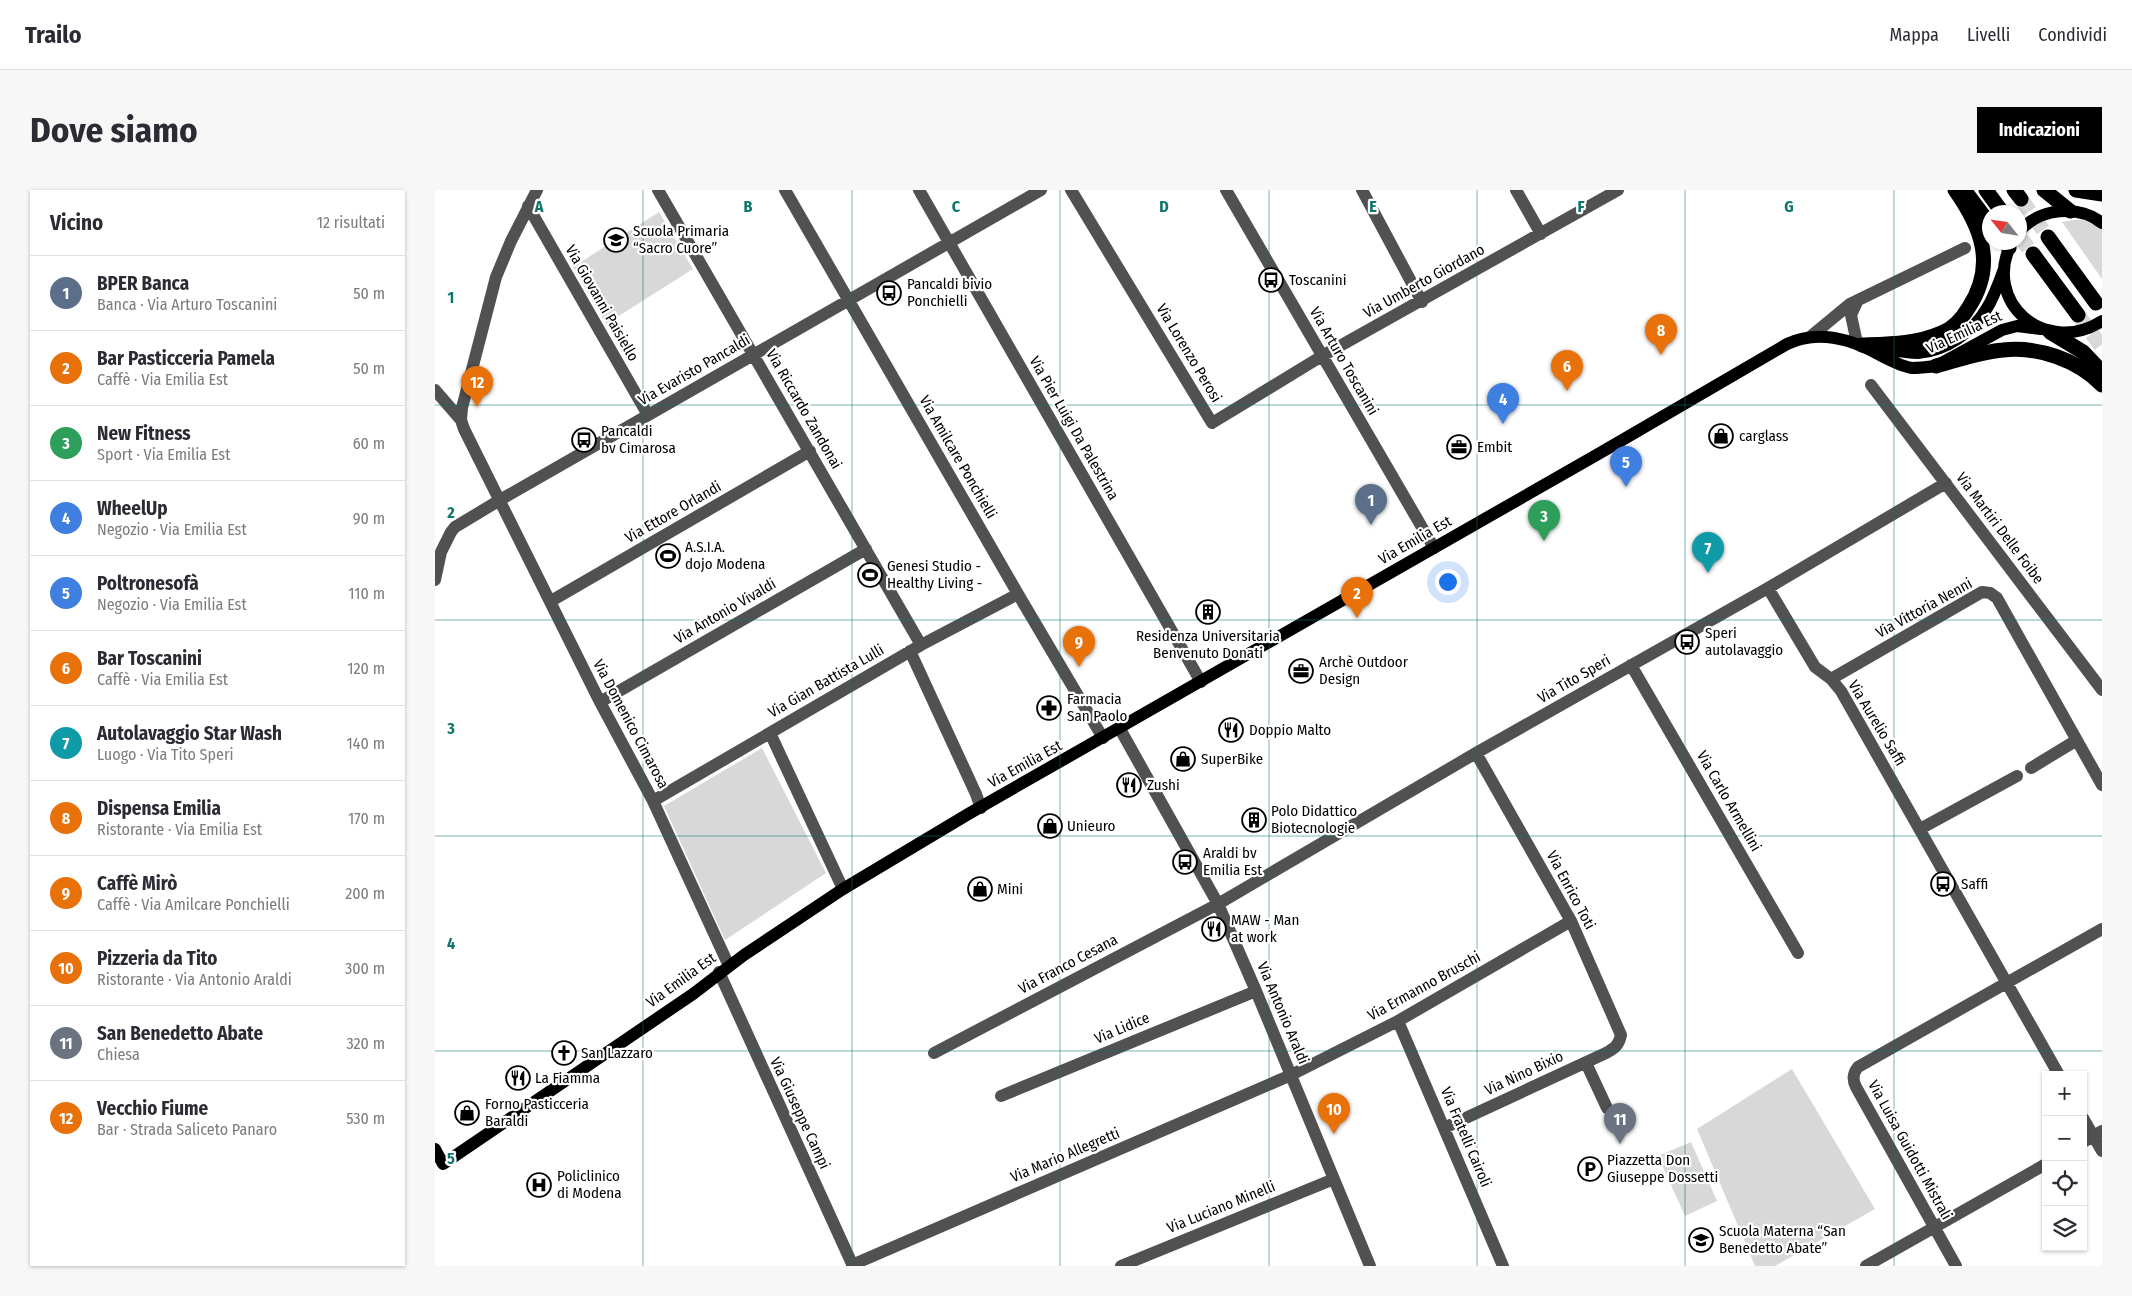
<!DOCTYPE html>
<html lang="it">
<head>
<meta charset="utf-8">
<style>
	:root { --surface:#fff; --page:#f7f7f7; --text:#2b2b33; --muted:#7c7c81; --line:#e1e1e2; --accent:#000 }
	body { margin:0; font-family:"Fira Sans Condensed",sans-serif; background:var(--page); color:var(--text) }
	.controls { position:absolute; right:15px; bottom:15px; display:grid; overflow:hidden; border-radius:0px; box-shadow:0 1px 4px #0004 }
	.controls button { width:45px; height:45px; display:grid; place-items:center; padding:0; border:0; border-bottom:1px solid var(--line); background:var(--surface); color:var(--text); font:25px sans-serif }
	.compass { position:absolute; left:1547px; top:15px; width:45px; height:45px; border-radius:50%; background:var(--surface); box-shadow:0 1px 4px #0004; rotate:300deg }
	.you { position:absolute; left:1012px; top:391px; width:18px; height:18px; margin:-12px; border:4px solid #fff; border-radius:50%; background:#1a73e8; box-shadow:0 0 0 8px #1a73e833 }
	.badge { display:grid; place-items:center; width:32px; height:32px; border-radius:50%; background:var(--accent); color:#fff; font-size:16px; font-weight:700 }
	.pin { position:absolute; translate:-50% -41px; filter:drop-shadow(0 1px 2px #0008) }
	.pin::after { content:''; position:absolute; top:26px; width:18px; height:15px; background:inherit; clip-path:polygon(0 0,100% 0,50% 100%) }
	.list { margin:0; padding:0; list-style:none }
	h2 { display:flex; justify-content:space-between; align-items:center; height:65px; margin:0; padding:0 20px; font-size:21px }
	h2 small { font-size:16px; font-weight:400; color:var(--muted) }
	.list li { display:grid; grid-template-columns:32px 1fr auto; gap:15px; align-items:center; box-sizing:border-box; height:75px; padding:0 20px; border-top:1px solid var(--line) }
	.list b { display:block; font-size:19px; white-space:nowrap }
	.list p { margin:0; font-size:16px; white-space:nowrap; color:var(--muted) }
	.list em { font-size:16px; font-style:normal; color:var(--muted) }
	.icon { flex:none; width:28px; height:28px; fill:none; stroke:currentColor; stroke-width:2; stroke-linecap:round; stroke-linejoin:round }
	.map { position:relative; flex:none; width:1667px; height:1076px; overflow:hidden; border-radius:0px }
	header { display:flex; align-items:center; gap:30px; box-sizing:border-box; height:70px; padding:0 25px; background:var(--surface); border-bottom:1px solid var(--line) }
	header strong { font-size:24px }
	nav { display:flex; gap:28px; margin-inline-start:auto; font-size:18px }
	.intro { display:flex; align-items:center; justify-content:space-between; box-sizing:border-box; height:120px; padding:0 30px }
	h1 { margin:0; font-size:35px }
	.button { padding:12px 22px; border-radius:0px; background:var(--accent); color:#fff; font-size:18px; font-weight:700 }
	main { display:flex; gap:30px; padding:0 30px }
	aside { flex:1; background:var(--surface); border-radius:0px; box-shadow:0 1px 4px #0004 }
	.map>svg:first-child { display:block }
	.green { fill:#d8d8d8 }
	.lines { fill:none; stroke-linecap:round; stroke-linejoin:round }
	.highway-tunnel { stroke:#d9d9d9; stroke-width:15; stroke-dasharray:15 8; stroke-linecap:butt }
	.minor { stroke:#515151; stroke-width:12 }
	.major { stroke:#000; stroke-width:12 }
	.highway { stroke:#000; stroke-width:15 }
	.grid { fill:none; stroke:#0f766e; stroke-width:1; stroke-opacity:0.55 }
	.labels { text-anchor:middle; stroke-width:4.5; stroke-linejoin:round; paint-order:stroke }
	.poi-label { font-size:15px; fill:#000; stroke:#fff; text-anchor:start }
	.street-label { font-size:15px; fill:#000; stroke:#fff }
	.grid-label { font-size:16px; text-anchor:middle; font-weight:bold; fill:#0f766e; stroke:#fff; stroke-width:4.5; stroke-linejoin:round; paint-order:stroke }
</style>
</head>
<body>
<header>
<strong>Trailo</strong>
<nav><a>Mappa</a><a>Livelli</a><a>Condividi</a></nav>
</header>
<div class="intro"><h1>Dove siamo</h1><a class="button">Indicazioni</a></div>
<main>
<aside>
<h2>Vicino<small>12 risultati</small></h2>
<ul class="list">
<li><span class="badge" style="background:#5c6f8a">1</span><div><b>BPER Banca</b><p>Banca · Via Arturo Toscanini</p></div><em>50 m</em></li>
<li><span class="badge" style="background:#e8710a">2</span><div><b>Bar Pasticceria Pamela</b><p>Caffè · Via Emilia Est</p></div><em>50 m</em></li>
<li><span class="badge" style="background:#2e9e5b">3</span><div><b>New Fitness</b><p>Sport · Via Emilia Est</p></div><em>60 m</em></li>
<li><span class="badge" style="background:#3f7fe0">4</span><div><b>WheelUp</b><p>Negozio · Via Emilia Est</p></div><em>90 m</em></li>
<li><span class="badge" style="background:#3f7fe0">5</span><div><b>Poltronesofà</b><p>Negozio · Via Emilia Est</p></div><em>110 m</em></li>
<li><span class="badge" style="background:#e8710a">6</span><div><b>Bar Toscanini</b><p>Caffè · Via Emilia Est</p></div><em>120 m</em></li>
<li><span class="badge" style="background:#0f9aa8">7</span><div><b>Autolavaggio Star Wash</b><p>Luogo · Via Tito Speri</p></div><em>140 m</em></li>
<li><span class="badge" style="background:#e8710a">8</span><div><b>Dispensa Emilia</b><p>Ristorante · Via Emilia Est</p></div><em>170 m</em></li>
<li><span class="badge" style="background:#e8710a">9</span><div><b>Caffè Mirò</b><p>Caffè · Via Amilcare Ponchielli</p></div><em>200 m</em></li>
<li><span class="badge" style="background:#e8710a">10</span><div><b>Pizzeria da Tito</b><p>Ristorante · Via Antonio Araldi</p></div><em>300 m</em></li>
<li><span class="badge" style="background:#6b7280">11</span><div><b>San Benedetto Abate</b><p>Chiesa</p></div><em>320 m</em></li>
<li><span class="badge" style="background:#e8710a">12</span><div><b>Vecchio Fiume</b><p>Bar · Strada Saliceto Panaro</p></div><em>530 m</em></li>
</ul>
</aside>
<div class="map">
<svg width="1667" height="1076" viewBox="0 0 1667 1076">
	<rect width="100%" height="100%" fill="#fff"/>
	<path class="green" d="M224,22l34,57 -87,55 -33,-57z
		M1639,30h10l18,9v50l-40,-57z
		M327,558l64,125 -101,67 -61,-134z
		M1357,879l83,140 -100,57h-20l-58,-137z
		M1256,952l26,59 -32,15 -27,-60z"/>
	<g class="lines">
		<path class="highway-tunnel" d="M1586,9l27,38
			M1584,46l14,18
			M1643,125l24,32"/>
		<path class="minor" d="M102,0l-26,51 -15,36 -34,131 -1,12 3,9 136,273 53,99 76,165
			M223,0l263,455
			M350,0l233,404 85,144
			M484,0l282,492
			M636,0l141,233 110,-67 296,-166
			M791,0l208,358
			M927,0l60,112
			M1081,0l25,44
			M93,16l120,209
			M1375,147l40,-33 115,-56
			M1422,153l-6,-28 7,-15
			M1436,195l231,305
			M0,200l26,30
			M0,390l6,-28 10,-20 4,-5 45,-27 541,-310
			M1333,398l47,79 16,12 10,12 218,384
			M116,411l259,-150
			M475,461l66,143 5,14
			M1196,475l167,288
			M1396,489l151,-87 8,1 7,5 105,187
			M165,512l266,-153
			M685,539l98,175 38,87 114,275
			M335,543l73,156
			M1596,578l46,-28
			M218,611l268,-156 97,-51
			M1485,639l97,-53
			M284,782l134,294
			M963,831l105,245
			M499,863l284,-149 258,-151 292,-165 178,-105
			M1151,873l21,45
			M566,906l255,-105
			M1648,928l19,33
			M1009,938l162,-75c9,-5 13,-8 15,-18l-50,-114 -95,-168
			M1648,952l19,-11
			M417,1075l439,-190 107,-54 173,-100
			M686,1076l213,-87
			M1431,1076l180,-102
			M1521,1076l-100,-179c-4,-8 -3,-14 2,-20l244,-138"/>
		<path class="major" d="M1584,42c20,-24 59,-28 83,-9
			M1577,52c-31,60 33,115 90,79
			M1444,158c13,2 26,5 39,5 28,-2 55,-21 69,-45 7,-11 12,-26 17,-39
			M0,959l8,15 250,-170 51,-39 99,-66 127,-76 630,-360 187,-109c30,-14 61,-6 89,9 11,6 24,13 36,15 8,0 16,-1 24,-2l66,-36 15,-4 24,3"/>
		<path class="highway" d="M1551,0l16,22
			M1579,0l7,9
			M1609,0l26,21
			M1641,0l26,4
			M1533,5l21,28
			M1613,47l48,66
			M1570,52l4,6
			M1598,64l45,61
			M1615,142l33,20 19,20
			M1427,155c27,-1 54,-1 79,-12 12,-4 22,-16 28,-26 27,-42 13,-79 -14,-117
			M1501,176c22,-6 44,-14 67,-16 35,-4 75,10 99,35"/>
	</g>
	<path class="grid" d="M208,0v1076M417,0v1076M625,0v1076M834,0v1076M1042,0v1076M1250,0v1076M1459,0v1076M0,215h1667M0,430h1667M0,646h1667M0,861h1667"/>
	<defs>
		<g id="school-ring" transform="scale(1.25)"><circle r="9.5" fill="#fff" stroke="#000" stroke-width="1.5"/><path d="M0-5L7-2L0 1L-7-2ZM-4 1L0 2.5L4 1V4Q0 6-4 4Z" fill="#000"/></g>
		<g id="bus-ring" transform="scale(1.25)"><circle r="9.5" fill="#fff" stroke="#000" stroke-width="1.5"/><path d="M-5-6H5V4H4V6H2V4H-2V6H-4V4H-5ZM-3.5-4V0h7V-4ZM-3.5 1.2v1.5H-2V1.2ZM2 1.2v1.5H3.5V1.2Z" fill="#000"/></g>
		<g id="shop-ring" transform="scale(1.25)"><circle r="9.5" fill="#fff" stroke="#000" stroke-width="1.5"/><path d="M-5-2.5h2.3a2.7 3.5 0 0 1 5.4 0H5L5.5 6h-11ZM-1.5-2.5h3a1.5 2.3 0 0 0-3 0Z" fill="#000"/></g>
		<g id="office-ring" transform="scale(1.25)"><circle r="9.5" fill="#fff" stroke="#000" stroke-width="1.5"/><path d="M-6-3h4V-5.5h4V-3h4V5H-6ZM-1-4.5V-3h2v-1.5ZM-6 0V1H6V0Z" fill="#000"/></g>
		<g id="stadium-ring" transform="scale(1.25)"><circle r="9.5" fill="#fff" stroke="#000" stroke-width="1.5"/><path d="M0-5a6.5 5 0 1 0 0 10a6.5 5 0 1 0 0-10ZM-3.5-1.8h7v3.6h-7Z" fill="#000"/></g>
		<g id="building-ring" transform="scale(1.25)"><circle r="9.5" fill="#fff" stroke="#000" stroke-width="1.5"/><path d="M-4-6H4V6H1V3H-1V6H-4ZM-2.5-4.3h1.7v1.8h-1.7ZM.8-4.3h1.7v1.8H.8ZM-2.5-1h1.7V.8h-1.7ZM.8-1h1.7V.8H.8Z" fill="#000"/></g>
		<g id="pharmacy-ring" transform="scale(1.25)"><circle r="9.5" fill="#fff" stroke="#000" stroke-width="1.5"/><path d="M-2-6h4v4h4v4h-4v4h-4v-4h-4v-4h4Z" fill="#000"/></g>
		<g id="restaurant-ring" transform="scale(1.25)"><circle r="9.5" fill="#fff" stroke="#000" stroke-width="1.5"/><path d="M-5-6h1v4h1v-4h1v4h1v-4h1v5L-1.5 .5V6h-2V.5L-5-1ZM5-6V6H3V1.5H1.5Q1.5-4 5-6Z" fill="#000"/></g>
		<g id="church-ring" transform="scale(1.25)"><circle r="9.5" fill="#fff" stroke="#000" stroke-width="1.5"/><path d="M-1.2-6h2.4v3.5h3.3v2.4h-3.3V6h-2.4V-.1h-3.3v-2.4h3.3Z" fill="#000"/></g>
		<g id="parking-ring" transform="scale(1.25)"><circle r="9.5" fill="#fff" stroke="#000" stroke-width="1.5"/><path d="M-3.5-5.5H1a3.5 3.5 0 0 1 0 7H-1V5.5H-3.5ZM-1-3.4V-.6H.8a1.4 1.4 0 0 0 0-2.8Z" fill="#000"/></g>
		<g id="hospital-ring" transform="scale(1.25)"><circle r="9.5" fill="#fff" stroke="#000" stroke-width="1.5"/><path d="M-5-5h3v3.5h4V-5h3V5h-3V1.5h-4V5h-3Z" fill="#000"/></g>
	</defs>
	<g fill-rule="evenodd">
		<use href="#school-ring" x="181" y="50"/>
		<use href="#bus-ring" x="836" y="90"/>
		<use href="#bus-ring" x="454" y="103"/>
		<use href="#shop-ring" x="1286" y="246"/>
		<use href="#bus-ring" x="149" y="250"/>
		<use href="#office-ring" x="1024" y="257"/>
		<use href="#stadium-ring" x="233" y="366"/>
		<use href="#stadium-ring" x="435" y="385"/>
		<use href="#building-ring" x="773" y="422"/>
		<use href="#bus-ring" x="1252" y="452"/>
		<use href="#office-ring" x="866" y="481"/>
		<use href="#pharmacy-ring" x="614" y="518"/>
		<use href="#restaurant-ring" x="796" y="540"/>
		<use href="#shop-ring" x="748" y="569"/>
		<use href="#restaurant-ring" x="694" y="595"/>
		<use href="#building-ring" x="819" y="630"/>
		<use href="#shop-ring" x="615" y="636"/>
		<use href="#bus-ring" x="750" y="672"/>
		<use href="#bus-ring" x="1508" y="694"/>
		<use href="#shop-ring" x="545" y="699"/>
		<use href="#restaurant-ring" x="779" y="739"/>
		<use href="#church-ring" x="129" y="863"/>
		<use href="#restaurant-ring" x="83" y="888"/>
		<use href="#shop-ring" x="32" y="923"/>
		<use href="#parking-ring" x="1155" y="979"/>
		<use href="#hospital-ring" x="104" y="995"/>
		<use href="#school-ring" x="1266" y="1050"/>
	</g>
	<g class="labels">
		<g class="poi-label">
			<text x="198" y="46">Scuola Primaria<tspan x="198" dy="17">“Sacro Cuore”</tspan></text>
			<text x="854" y="95">Toscanini</text>
			<text x="472" y="99">Pancaldi bivio<tspan x="472" dy="17">Ponchielli</tspan></text>
			<text x="166" y="246">Pancaldi<tspan x="166" dy="17">bv Cimarosa</tspan></text>
			<text x="1304" y="251">carglass</text>
			<text x="1042" y="262">Embit</text>
			<text x="250" y="362">A.S.I.A.<tspan x="250" dy="17">dojo Modena</tspan></text>
			<text x="452" y="381">Genesi Studio -<tspan x="452" dy="17">Healthy Living -</tspan></text>
			<text x="1270" y="448">Speri<tspan x="1270" dy="17">autolavaggio</tspan></text>
			<text x="773" y="451" text-anchor="middle">Residenza Universitaria<tspan x="773" dy="17">Benvenuto Donati</tspan></text>
			<text x="884" y="477">Archè Outdoor<tspan x="884" dy="17">Design</tspan></text>
			<text x="632" y="514">Farmacia<tspan x="632" dy="17">San Paolo</tspan></text>
			<text x="814" y="545">Doppio Malto</text>
			<text x="766" y="574">SuperBike</text>
			<text x="712" y="600">Zushi</text>
			<text x="836" y="626">Polo Didattico<tspan x="836" dy="17">Biotecnologie</tspan></text>
			<text x="632" y="641">Unieuro</text>
			<text x="768" y="668">Araldi bv<tspan x="768" dy="17">Emilia Est</tspan></text>
			<text x="1526" y="699">Saffi</text>
			<text x="562" y="704">Mini</text>
			<text x="796" y="735">MAW - Man<tspan x="796" dy="17">at work</tspan></text>
			<text x="146" y="868">San Lazzaro</text>
			<text x="100" y="893">La Fiamma</text>
			<text x="50" y="919">Forno Pasticceria<tspan x="50" dy="17">Baraldi</tspan></text>
			<text x="1172" y="975">Piazzetta Don<tspan x="1172" dy="17">Giuseppe Dossetti</tspan></text>
			<text x="122" y="991">Policlinico<tspan x="122" dy="17">di Modena</tspan></text>
			<text x="1284" y="1046">Scuola Materna “San<tspan x="1284" dy="17">Benedetto Abate”</tspan></text>
		</g>
		<g class="street-label">
			<text transform="translate(989 91) rotate(-29)" y="5">Via Umberto Giordano</text>
			<text transform="translate(167 113) rotate(60)" y="5">Via Giovanni Paisiello</text>
			<text transform="translate(1529 142) rotate(-25)" y="5">Via Emilia Est</text>
			<text transform="translate(754 163) rotate(59)" y="5">Via Lorenzo Perosi</text>
			<text transform="translate(909 171) rotate(60)" y="5">Via Arturo Toscanini</text>
			<text transform="translate(259 180) rotate(-30)" y="5">Via Evaristo Pancaldi</text>
			<text transform="translate(369 219) rotate(60)" y="5">Via Riccardo Zandonai</text>
			<text transform="translate(639 238) rotate(60)" y="5">Via Pier Luigi Da Palestrina</text>
			<text transform="translate(523 267) rotate(60)" y="5">Via Amilcare Ponchielli</text>
			<text transform="translate(238 322) rotate(-30)" y="5">Via Ettore Orlandi</text>
			<text transform="translate(1565 338) rotate(53)" y="5">Via Martiri Delle Foibe</text>
			<text transform="translate(980 350) rotate(-30)" y="5">Via Emilia Est</text>
			<text transform="translate(1489 418) rotate(-29)" y="5">Via Vittoria Nenni</text>
			<text transform="translate(290 421) rotate(-30)" y="5">Via Antonio Vivaldi</text>
			<text transform="translate(1139 489) rotate(-30)" y="5">Via Tito Speri</text>
			<text transform="translate(391 491) rotate(-30)" y="5">Via Gian Battista Lulli</text>
			<text transform="translate(1442 533) rotate(59)" y="5">Via Aurelio Saffi</text>
			<text transform="translate(196 534) rotate(62)" y="5">Via Domenico Cimarosa</text>
			<text transform="translate(590 574) rotate(-29)" y="5">Via Emilia Est</text>
			<text transform="translate(1294 611) rotate(60)" y="5">Via Carlo Armellini</text>
			<text transform="translate(1136 700) rotate(62)" y="5">Via Enrico Toti</text>
			<text transform="translate(633 774) rotate(-28)" y="5">Via Franco Cesana</text>
			<text transform="translate(246 790) rotate(-36)" y="5">Via Emilia Est</text>
			<text transform="translate(989 796) rotate(-29)" y="5">Via Ermanno Bruschi</text>
			<text transform="translate(848 823) rotate(67)" y="5">Via Antonio Araldi</text>
			<text transform="translate(687 838) rotate(-23)" y="5">Via Lidice</text>
			<text transform="translate(1089 883) rotate(-25)" y="5">Via Nino Bixio</text>
			<text transform="translate(365 923) rotate(65)" y="5">Via Giuseppe Campi</text>
			<text transform="translate(1031 947) rotate(67)" y="5">Via Fratelli Cairoli</text>
			<text transform="translate(1475 960) rotate(61)" y="5">Via Luisa Guidotti Mistrali</text>
			<text transform="translate(630 965) rotate(-23)" y="5">Via Mario Allegretti</text>
			<text transform="translate(786 1017) rotate(-22)" y="5">Via Luciano Minelli</text>
		</g>
	</g>
	<g class="grid-label">
		<text x="104" y="22">A</text>
		<text x="313" y="22">B</text>
		<text x="521" y="22">C</text>
		<text x="729" y="22">D</text>
		<text x="938" y="22">E</text>
		<text x="1146" y="22">F</text>
		<text x="1354" y="22">G</text>
		<text x="16" y="113">1</text>
		<text x="16" y="328">2</text>
		<text x="16" y="544">3</text>
		<text x="16" y="759">4</text>
		<text x="16" y="974">5</text>
	</g>
</svg>
<div class="controls">
<button>+</button>
<button>−</button>
<button><svg class="icon" aria-label="locate" viewBox="0 0 24 24"><circle cx="12" cy="12" r="6"/><path d="M12 2v4M12 18v4M2 12h4M18 12h4"/></svg></button>
<button><svg class="icon" aria-label="layers" viewBox="0 0 24 24"><path d="M12 4l9 5-9 5-9-5zM3 14l9 5 9-5"/></svg></button>
</div>
<svg class="compass" viewBox="-18 -18 36 36"><path d="M0-13l5 13h-10z" fill="#e53935"/><path d="M0 13l5-13h-10z" fill="#7c7c81"/></svg>
<div class="you"></div>
<div class="pin badge" style="left:936px;top:335px;background:#5c6f8a">1</div>
<div class="pin badge" style="left:922px;top:428px;background:#e8710a">2</div>
<div class="pin badge" style="left:1109px;top:351px;background:#2e9e5b">3</div>
<div class="pin badge" style="left:1068px;top:234px;background:#3f7fe0">4</div>
<div class="pin badge" style="left:1191px;top:297px;background:#3f7fe0">5</div>
<div class="pin badge" style="left:1132px;top:201px;background:#e8710a">6</div>
<div class="pin badge" style="left:1273px;top:383px;background:#0f9aa8">7</div>
<div class="pin badge" style="left:1226px;top:165px;background:#e8710a">8</div>
<div class="pin badge" style="left:644px;top:477px;background:#e8710a">9</div>
<div class="pin badge" style="left:899px;top:944px;background:#e8710a">10</div>
<div class="pin badge" style="left:1185px;top:954px;background:#6b7280">11</div>
<div class="pin badge" style="left:42px;top:217px;background:#e8710a">12</div>
</div>
</main>
</body>
</html>
